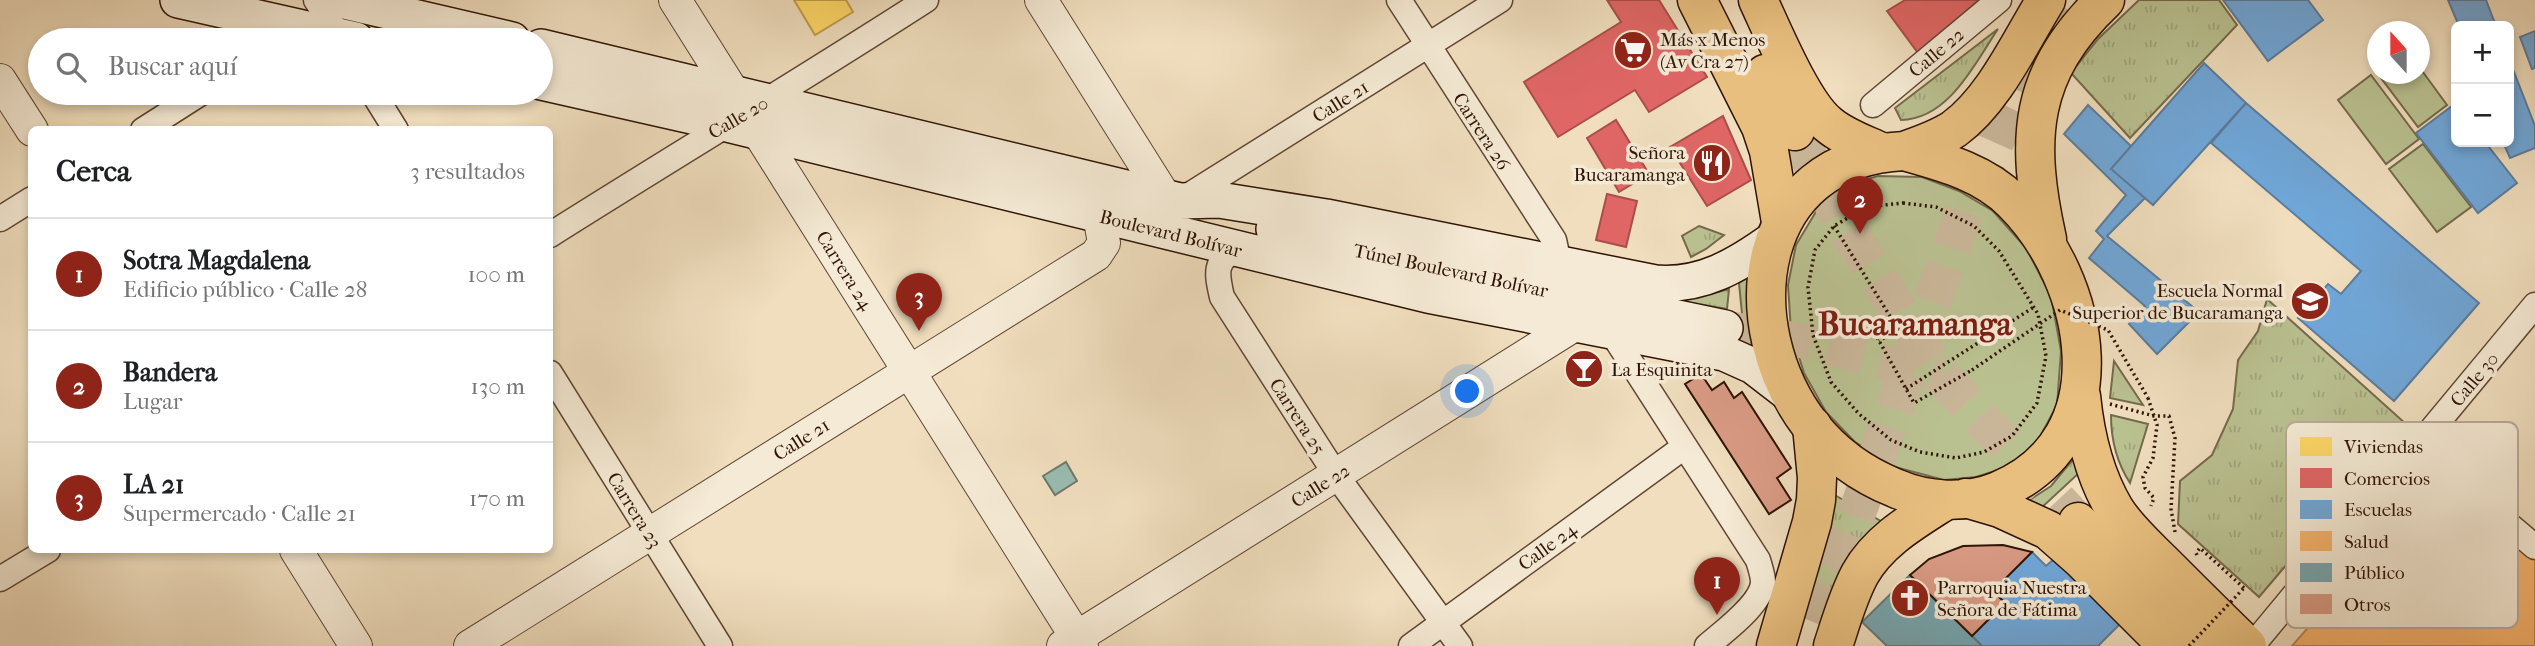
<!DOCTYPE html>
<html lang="es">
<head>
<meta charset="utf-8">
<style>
	:root { --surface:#fff; --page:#f6f6f6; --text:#202124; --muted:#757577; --line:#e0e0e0; --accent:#8f2418 }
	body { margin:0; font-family:"IM FELL French Canon",serif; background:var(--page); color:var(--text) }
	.controls { position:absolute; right:21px; top:21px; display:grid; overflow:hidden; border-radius:10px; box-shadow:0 4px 10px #0003 }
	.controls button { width:63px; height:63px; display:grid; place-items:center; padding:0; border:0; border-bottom:2px solid var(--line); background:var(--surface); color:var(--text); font:35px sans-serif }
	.compass { position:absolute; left:2367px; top:21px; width:63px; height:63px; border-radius:50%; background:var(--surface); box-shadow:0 4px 10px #0003; rotate:339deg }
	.you { position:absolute; left:1468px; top:392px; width:24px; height:24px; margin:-18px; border:5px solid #fff; border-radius:50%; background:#1a73e8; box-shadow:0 0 0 10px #1a73e833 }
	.badge { display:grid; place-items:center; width:46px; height:46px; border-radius:50%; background:var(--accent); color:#fff; font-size:23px; font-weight:700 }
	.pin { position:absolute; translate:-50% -58px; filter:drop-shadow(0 2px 4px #0008) }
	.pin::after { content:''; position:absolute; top:37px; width:24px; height:21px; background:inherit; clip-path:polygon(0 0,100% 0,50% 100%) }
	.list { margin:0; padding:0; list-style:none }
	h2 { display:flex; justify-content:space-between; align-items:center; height:91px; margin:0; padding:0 28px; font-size:30px }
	h2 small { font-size:23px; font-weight:400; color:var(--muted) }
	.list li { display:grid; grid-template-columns:46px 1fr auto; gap:21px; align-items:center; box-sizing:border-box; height:112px; padding:0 28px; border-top:2px solid var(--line) }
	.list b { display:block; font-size:26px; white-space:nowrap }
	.list p { margin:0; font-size:23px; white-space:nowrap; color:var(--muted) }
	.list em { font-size:23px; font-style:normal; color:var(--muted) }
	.icon { flex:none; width:38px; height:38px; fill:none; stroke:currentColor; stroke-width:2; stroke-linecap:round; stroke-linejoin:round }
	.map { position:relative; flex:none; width:2535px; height:646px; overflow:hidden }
	.search { position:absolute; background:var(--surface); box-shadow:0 4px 10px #0003; left:28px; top:28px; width:525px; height:77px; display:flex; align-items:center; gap:18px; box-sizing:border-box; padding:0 24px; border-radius:38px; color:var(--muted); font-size:26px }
	.panel { position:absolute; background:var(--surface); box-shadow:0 4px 10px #0003; left:28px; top:126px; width:525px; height:427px; border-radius:10px }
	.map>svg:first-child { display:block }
	.grass { fill:url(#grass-tufts); stroke:#746a4b; stroke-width:2 }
	.park { fill:#bac191; stroke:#746a4b; stroke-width:2 }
	.water { fill:#9abcb2; stroke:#6f796d; stroke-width:2 }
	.homes { fill:#ffd966; stroke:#c19e49; stroke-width:2 }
	.shops { fill:#e06666; stroke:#ab4d49; stroke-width:2 }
	.schools { fill:#6fa8dc; stroke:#5c7c9c; stroke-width:2 }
	.health { fill:#f6b26b; stroke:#ba834c; stroke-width:2 }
	.public { fill:#76a5af; stroke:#617a7c; stroke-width:2 }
	.building { fill:#d99a84; stroke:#2f1405; stroke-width:2 }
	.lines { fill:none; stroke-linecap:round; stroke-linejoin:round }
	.secondary-tunnel { stroke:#c9b699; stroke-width:35; stroke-dasharray:35 18; stroke-linecap:butt }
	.primary-tunnel { stroke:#c9b699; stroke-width:38; stroke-dasharray:38 19; stroke-linecap:butt }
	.minor-casing { stroke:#5f4633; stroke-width:27 }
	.tertiary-casing { stroke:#5f4633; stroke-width:34 }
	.secondary-casing { stroke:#2f1405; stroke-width:38 }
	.primary-casing { stroke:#2f1405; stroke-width:41 }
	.trunk-casing { stroke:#2f1405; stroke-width:41 }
	.path { stroke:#2f1405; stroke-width:3.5; stroke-dasharray:2 3.5; stroke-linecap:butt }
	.minor { stroke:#f5ead5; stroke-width:24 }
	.tertiary { stroke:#f5ead5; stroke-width:32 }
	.secondary { stroke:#f5ead5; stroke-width:35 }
	.primary { stroke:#e8bf7f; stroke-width:38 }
	.trunk { stroke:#e8bf7f; stroke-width:38 }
	.path-bridge { stroke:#2f1405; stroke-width:3.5; stroke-dasharray:2 3.5; stroke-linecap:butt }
	.labels { text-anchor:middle; stroke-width:7; stroke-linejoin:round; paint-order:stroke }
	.poi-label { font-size:19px; fill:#2f1405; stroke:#f5ead5; text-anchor:start }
	.street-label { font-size:19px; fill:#2f1405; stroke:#f5ead5 }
	.town-label { font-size:33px; font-weight:bold; fill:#7a1f14; stroke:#f5ead5 }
	.key { fill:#f5ead5; stroke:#baaa97; stroke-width:2 }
	.key-label { font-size:19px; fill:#2f1405 }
</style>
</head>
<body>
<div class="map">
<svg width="2535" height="646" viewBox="0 0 2535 646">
	<defs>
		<pattern id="grass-tufts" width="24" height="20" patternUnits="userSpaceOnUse" patternTransform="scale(1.75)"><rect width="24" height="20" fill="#bac191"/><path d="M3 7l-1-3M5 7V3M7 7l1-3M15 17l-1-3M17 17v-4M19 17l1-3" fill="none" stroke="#a0a57c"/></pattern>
	</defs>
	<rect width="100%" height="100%" fill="#f0debe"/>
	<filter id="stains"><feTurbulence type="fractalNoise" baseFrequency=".00286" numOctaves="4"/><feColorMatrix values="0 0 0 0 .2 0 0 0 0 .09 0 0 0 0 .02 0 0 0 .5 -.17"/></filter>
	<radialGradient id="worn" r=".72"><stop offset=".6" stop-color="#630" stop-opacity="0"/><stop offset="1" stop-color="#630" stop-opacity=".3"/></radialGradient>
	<path class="grass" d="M2139,0h80l18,25 -107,113 -59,-65 27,-34z
		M1998,29c-23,34 -49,90 -97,91l-6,-12z
		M1699,226l25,9 -18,14 -15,8 -9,-21z
		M1749,277l1,33 7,44 -16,-6 2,-24 -4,-41z
		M1729,289l-2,20 -74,-13c28,2 50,1 76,-7z
		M2267,299l139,125 -147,173 -81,-73 2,-43 32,-26 21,-46 5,-49 20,-29z
		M2114,361l29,44 -33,-7z
		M2111,415l37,9 -18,59c-13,-20 -19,-44 -19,-68z
		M2075,457l5,15 -41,38 -14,-7 26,-17z
		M1831,493l57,32 -58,94 -33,-10z"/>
	<path class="park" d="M2420,68l27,37 -29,22 -40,-53h42z
		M2371,75l48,64 -33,25 -48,-64z
		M2423,144l48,63 -34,25 -48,-63z
		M1878,176l44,1 37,14 34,20 33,37 25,48 10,55 -4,54 -21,39 -25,22 -35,11 -32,3 -49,-13 -40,-25 -29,-30 -22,-39 -13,-42 -3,-46 8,-40 21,-35 30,-25z"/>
	<path class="water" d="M1066,462l11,19 -22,14 -12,-19z"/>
	<path class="homes" d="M794,0h52l7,12 -38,23z"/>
	<path class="shops" d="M1607,0h52l48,77 -58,35 -14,-22 -77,47 -34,-55 97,-60z
		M1905,0h74l-61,53 -31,-42z
		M1723,116l28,64 -44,26 -37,-59z
		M1616,120l33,54 -30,18 -32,-54z
		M1607,194l30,7 -11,46 -30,-7z"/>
	<path class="schools" d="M2223,0h85l15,20 -55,41z
		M2448,0h38l10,26h-37z
		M2535,31v37l-3,1 -12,-32z
		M2509,59l26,67v22l-25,10 -7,-16h6z
		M2204,63l42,40 -93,102 -42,-36z
		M2246,103l233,200 -85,98 -96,-83 30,-34 13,10 20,-23 -150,-128z
		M2456,103v39h29l32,41 -39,30 -62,-80z
		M2088,105l43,41 -20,23 34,29 -38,38 92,76 -42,42 -28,-30 16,-18 -56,-48 15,-19 -8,-8 30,-36 -62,-61z
		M2032,552l14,14 9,-8 66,65 -23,23h-116l-10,-10 33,-33 -12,-12z"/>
	<path class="health" d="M2432,472l103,83v91h-243l83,-95 13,-17 -5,-3 14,-19 5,4 16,-19 -3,-3z"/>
	<path class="public" d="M1910,575l62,61 10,10h-95l-25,-24z"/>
	<path class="building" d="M1701,374l11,16 12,-8 10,16 8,-6 49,76 -14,10 14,22 -22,14 -84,-130z
		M2003,545l29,7 -39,39 12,12 -33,33 -62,-61 19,-16 34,-13z"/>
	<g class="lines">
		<path class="secondary-tunnel" d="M1725,328l78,13 138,35"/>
		<path class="primary-tunnel" d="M1795,131l46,89 100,156 137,146
			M1813,622l38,-92 115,-323 40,-90 33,-66 33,-51"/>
		<g class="minor-casing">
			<path id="minor" d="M316,0l26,40
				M1399,0l155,240 2,9 -5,14
				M373,93l23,37
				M1873,105l126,-105
				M143,130l58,-37
				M1180,201l320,-201
				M0,219l32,-20
				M550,235c125,-79 252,-155 376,-235
				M1237,250c-24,10 -20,25 -15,47l114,178 124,171
				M1610,330l148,230c2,7 5,15 5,22 -1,22 -40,50 -56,64
				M550,373l170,273
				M2417,447l118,100
				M0,579l48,-29
				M1411,646l273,-199
				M2252,646l283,-341"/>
		</g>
		<g class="tertiary-casing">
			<path id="tertiary" d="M675,0l407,646
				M1041,0l124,197
				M0,80l32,50
				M296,550l60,96
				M470,646l626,-391 8,-12 -5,-28
				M1063,646l513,-322"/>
		</g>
		<g class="secondary-casing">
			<path id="secondary" d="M178,0l178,40
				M340,0l172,40
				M541,47l639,154 39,-1 107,17 329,66c47,4 83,-18 119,-44
				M541,82l186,42 701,171 296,58 29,13 39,30
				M1274,229l78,21 373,78"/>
		</g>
		<g class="primary-casing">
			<path id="primary" d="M1697,0l64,127 8,24 12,71
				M1758,0c15,32 44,103 70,124 15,13 36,20 53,28
				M1765,74l30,57
				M2078,522l127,124
				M1776,646l36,-124 4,-22 1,-22 -5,-52
				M1833,646c8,-24 15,-50 27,-72 19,-34 55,-54 86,-74"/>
		</g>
		<g class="trunk-casing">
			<path id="trunk" d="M1904,151c39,11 79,21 109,51 78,78 110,237 -15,289 -32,13 -71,11 -103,-3 -32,-13 -62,-34 -84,-62 -78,-101 -59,-268 93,-275z
				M1904,151c17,-6 35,-12 50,-22 40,-29 66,-87 92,-129
				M2047,239c-22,-99 -19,-166 58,-239
				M2081,396c4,40 13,79 34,114 12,19 31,36 47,52 28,28 56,56 85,84
				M1966,498l34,10 48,22 34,30 86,86"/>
		</g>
		<path class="path" d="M1903,203l33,4 38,19 25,25 39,63 8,42 -9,47 -25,33 -28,16 -28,6 -36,-6 -29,-12 -32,-26 -28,-32 -18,-47 -5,-48 7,-37 19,-24 32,-19z
			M1834,226l64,103 -19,12
			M1869,323l45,80 58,-33
			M1906,389l128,-82
			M2148,398l9,27 -4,33 -10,19 2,11 9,10 -3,8
			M2110,404l44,12h15l6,22 -4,71 4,23
			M2197,555l-1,-2 4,-5 44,40"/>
		<use href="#minor" class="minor"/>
		<use href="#tertiary" class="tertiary"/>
		<use href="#secondary" class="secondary"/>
		<use href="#primary" class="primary"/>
		<use href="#trunk" class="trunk"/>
		<path class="path-bridge" d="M1972,370l88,-60 48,20 40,68
			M2189,646l55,-58"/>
	</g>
	<defs>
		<g id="supermarket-disc" transform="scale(2.0125)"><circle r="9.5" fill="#8f2418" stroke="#f5ead5"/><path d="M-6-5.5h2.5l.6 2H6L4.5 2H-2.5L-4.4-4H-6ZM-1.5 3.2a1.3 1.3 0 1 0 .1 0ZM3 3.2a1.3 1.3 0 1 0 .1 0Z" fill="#fff"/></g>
		<g id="restaurant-disc" transform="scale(2.0125)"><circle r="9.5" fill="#8f2418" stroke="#f5ead5"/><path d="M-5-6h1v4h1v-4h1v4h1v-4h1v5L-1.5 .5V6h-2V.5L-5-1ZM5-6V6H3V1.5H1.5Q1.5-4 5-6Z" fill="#fff"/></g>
		<g id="school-disc" transform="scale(2.0125)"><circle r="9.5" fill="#8f2418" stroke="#f5ead5"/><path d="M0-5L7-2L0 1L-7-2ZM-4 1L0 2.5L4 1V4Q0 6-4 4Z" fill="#fff"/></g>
		<g id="bar-disc" transform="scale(2.0125)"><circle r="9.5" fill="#8f2418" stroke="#f5ead5"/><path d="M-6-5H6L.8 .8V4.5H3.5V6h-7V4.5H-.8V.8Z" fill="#fff"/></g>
		<g id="church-disc" transform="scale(2.0125)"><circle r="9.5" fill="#8f2418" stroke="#f5ead5"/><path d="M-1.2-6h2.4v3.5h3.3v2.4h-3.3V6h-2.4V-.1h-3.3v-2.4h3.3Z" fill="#fff"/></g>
	</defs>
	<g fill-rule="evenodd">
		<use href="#supermarket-disc" x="1633" y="50"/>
		<use href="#restaurant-disc" x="1712" y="163"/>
		<use href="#school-disc" x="2310" y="301"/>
		<use href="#bar-disc" x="1584" y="369"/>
		<use href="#church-disc" x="1910" y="598"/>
	</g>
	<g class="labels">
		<g class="poi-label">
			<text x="1660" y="46">Más x Menos<tspan x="1660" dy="22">(Av Cra 27)</tspan></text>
			<text x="1685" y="159" text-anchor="end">Señora<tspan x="1685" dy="22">Bucaramanga</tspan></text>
			<text x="2283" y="297" text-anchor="end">Escuela Normal<tspan x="2283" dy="22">Superior de Bucaramanga</tspan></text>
			<text x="1611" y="376">La Esquinita</text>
			<text x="1937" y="594">Parroquia Nuestra<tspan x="1937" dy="22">Señora de Fátima</tspan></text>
		</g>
		<g class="street-label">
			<text transform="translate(1936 52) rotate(-40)" y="7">Calle 22</text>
			<text transform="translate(1340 101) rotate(-32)" y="7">Calle 21</text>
			<text transform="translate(738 117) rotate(-30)" y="7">Calle 20</text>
			<text transform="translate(1482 131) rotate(57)" y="7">Carrera 26</text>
			<text transform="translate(1171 233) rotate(14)" y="7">Boulevard Bolívar</text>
			<text transform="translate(845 270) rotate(58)" y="7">Carrera 24</text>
			<text transform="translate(1451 270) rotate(12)" y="7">Túnel Boulevard Bolívar</text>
			<text transform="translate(2474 379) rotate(-50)" y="7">Calle 30</text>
			<text transform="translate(1298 416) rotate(57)" y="7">Carrera 25</text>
			<text transform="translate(801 439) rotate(-32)" y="7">Calle 21</text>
			<text transform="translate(1320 485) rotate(-32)" y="7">Calle 22</text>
			<text transform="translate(635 510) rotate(58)" y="7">Carrera 23</text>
			<text transform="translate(1547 546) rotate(-36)" y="7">Calle 24</text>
		</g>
		<g class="town-label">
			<text x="1915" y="335">Bucaramanga</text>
		</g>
	</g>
	<rect x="2286" y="422" width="232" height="206" rx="10" class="key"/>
	<rect x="2300" y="437" width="32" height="19" fill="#ffd966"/>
	<rect x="2300" y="468" width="32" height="20" fill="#e06666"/>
	<rect x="2300" y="500" width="32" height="19" fill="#6fa8dc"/>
	<rect x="2300" y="531" width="32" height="20" fill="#f6b26b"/>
	<rect x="2300" y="563" width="32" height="19" fill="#76a5af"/>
	<rect x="2300" y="594" width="32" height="20" fill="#d99a84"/>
	<g class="key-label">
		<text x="2344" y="453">Viviendas</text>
		<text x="2344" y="485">Comercios</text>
		<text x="2344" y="516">Escuelas</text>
		<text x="2344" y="548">Salud</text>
		<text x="2344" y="579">Público</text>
		<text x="2344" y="611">Otros</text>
	</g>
	<rect width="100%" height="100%" filter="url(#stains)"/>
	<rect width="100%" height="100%" fill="url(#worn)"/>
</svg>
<div class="controls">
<button>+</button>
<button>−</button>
</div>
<svg class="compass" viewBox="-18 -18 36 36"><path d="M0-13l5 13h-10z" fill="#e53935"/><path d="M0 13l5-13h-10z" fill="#757577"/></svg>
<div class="you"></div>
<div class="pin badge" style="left:1717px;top:615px">1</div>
<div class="pin badge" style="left:1860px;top:234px">2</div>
<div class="pin badge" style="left:919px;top:331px">3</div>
<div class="search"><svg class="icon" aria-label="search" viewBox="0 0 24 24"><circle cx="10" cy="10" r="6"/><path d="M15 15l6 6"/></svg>Buscar aquí</div>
<section class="panel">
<h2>Cerca<small>3 resultados</small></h2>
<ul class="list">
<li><span class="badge">1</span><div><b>Sotra Magdalena</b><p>Edificio público · Calle 28</p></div><em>100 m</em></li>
<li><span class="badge">2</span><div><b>Bandera</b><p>Lugar</p></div><em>130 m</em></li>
<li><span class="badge">3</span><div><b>LA 21</b><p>Supermercado · Calle 21</p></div><em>170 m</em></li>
</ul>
</section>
</div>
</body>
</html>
